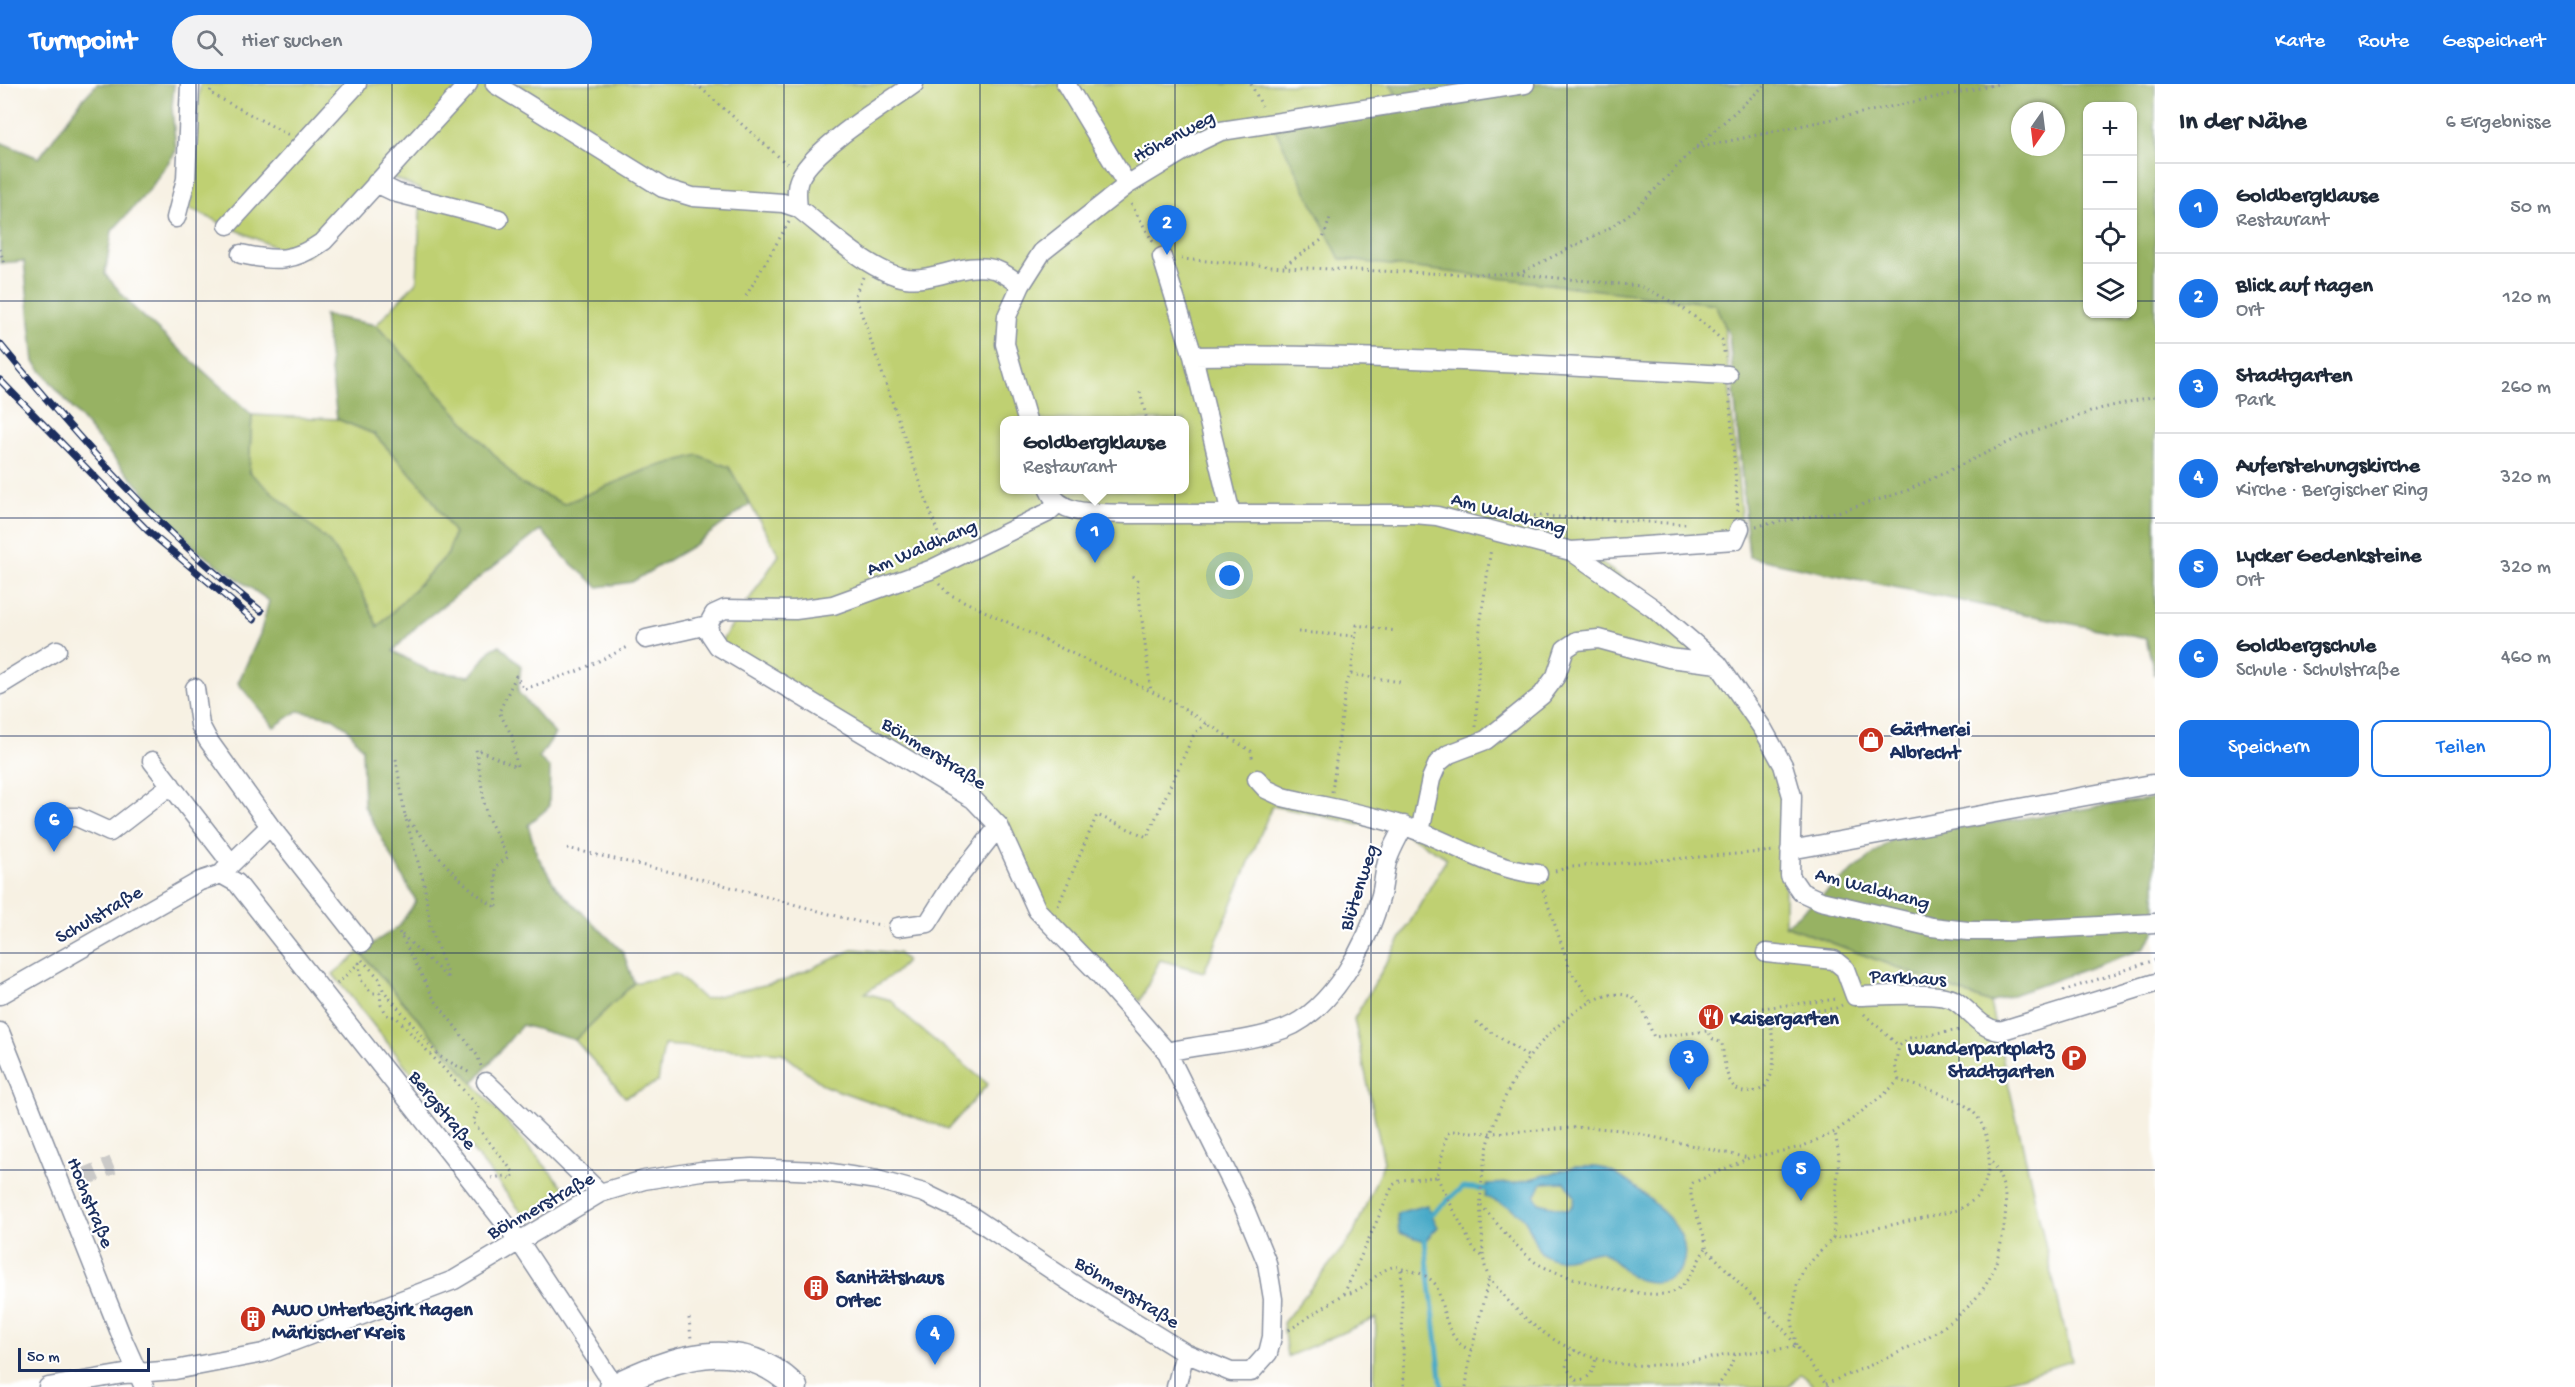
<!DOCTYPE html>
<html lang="de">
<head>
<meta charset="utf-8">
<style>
	:root { --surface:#fff; --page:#f2f2f3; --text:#1f2937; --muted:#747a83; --line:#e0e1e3; --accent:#1a73e8 }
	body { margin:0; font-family:"Gochi Hand",sans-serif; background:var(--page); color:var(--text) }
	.controls { position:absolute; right:18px; top:18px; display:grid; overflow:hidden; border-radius:12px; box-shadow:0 2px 4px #0004 }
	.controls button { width:54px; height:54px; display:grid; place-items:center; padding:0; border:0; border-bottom:2px solid var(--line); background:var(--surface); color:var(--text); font:30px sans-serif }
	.compass { position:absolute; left:2011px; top:18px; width:54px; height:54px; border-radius:50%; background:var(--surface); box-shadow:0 2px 4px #0004; rotate:194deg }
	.scale { position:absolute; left:18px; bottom:15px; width:132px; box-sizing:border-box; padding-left:6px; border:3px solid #1b2f5e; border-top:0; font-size:16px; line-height:21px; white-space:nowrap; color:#1b2f5e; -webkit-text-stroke:4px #fff; paint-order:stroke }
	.you { position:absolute; left:1230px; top:492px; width:21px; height:21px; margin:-15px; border:4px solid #fff; border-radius:50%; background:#1a73e8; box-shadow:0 0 0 9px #1a73e833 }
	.badge { display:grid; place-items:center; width:39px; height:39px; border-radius:50%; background:var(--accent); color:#fff; font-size:20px; font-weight:700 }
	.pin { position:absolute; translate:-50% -50px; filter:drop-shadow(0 2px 3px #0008) }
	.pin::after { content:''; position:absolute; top:32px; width:21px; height:18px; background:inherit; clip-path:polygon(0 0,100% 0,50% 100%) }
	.popup { position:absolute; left:1000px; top:332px; width:189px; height:78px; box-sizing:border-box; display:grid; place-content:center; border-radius:12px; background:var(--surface); filter:drop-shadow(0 2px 4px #0005); font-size:20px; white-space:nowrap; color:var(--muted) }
	.popup b { font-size:22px; color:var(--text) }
	.popup::after { content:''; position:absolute; left:50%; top:100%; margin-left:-12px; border:12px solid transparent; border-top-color:var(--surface) }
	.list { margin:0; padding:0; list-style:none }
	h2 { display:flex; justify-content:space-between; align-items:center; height:78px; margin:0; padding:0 24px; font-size:26px }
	h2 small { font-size:20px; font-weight:400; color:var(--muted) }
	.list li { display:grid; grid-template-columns:39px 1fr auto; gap:18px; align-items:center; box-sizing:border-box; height:90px; padding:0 24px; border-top:2px solid var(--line) }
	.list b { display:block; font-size:22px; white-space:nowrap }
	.list p { margin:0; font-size:20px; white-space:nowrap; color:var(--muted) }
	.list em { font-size:20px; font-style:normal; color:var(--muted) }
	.actions { display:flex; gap:12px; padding:18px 24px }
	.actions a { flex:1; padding:14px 0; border:2px solid var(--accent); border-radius:12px; text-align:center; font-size:21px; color:var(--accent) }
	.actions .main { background:var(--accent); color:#fff }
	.icon { flex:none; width:33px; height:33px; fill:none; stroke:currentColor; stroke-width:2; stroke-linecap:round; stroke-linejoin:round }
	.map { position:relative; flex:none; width:2155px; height:1303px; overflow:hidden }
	header { display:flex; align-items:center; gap:36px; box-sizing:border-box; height:84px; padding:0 30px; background:var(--accent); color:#fff }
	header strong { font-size:28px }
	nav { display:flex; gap:33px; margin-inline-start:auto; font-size:21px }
	.search { width:420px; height:54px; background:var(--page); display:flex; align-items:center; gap:15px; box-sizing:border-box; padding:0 21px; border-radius:33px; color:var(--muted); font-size:22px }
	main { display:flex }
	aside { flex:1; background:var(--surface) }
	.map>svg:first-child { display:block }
	.green { fill:#bfd072; stroke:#6d8068; stroke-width:1.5; fill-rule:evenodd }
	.forest { fill:#97b264; stroke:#597061; stroke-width:1.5; fill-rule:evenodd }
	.water { fill:#49aac8; stroke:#326c93; stroke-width:1.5; fill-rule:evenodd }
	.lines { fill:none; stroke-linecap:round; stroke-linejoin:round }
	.stream { stroke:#49aac8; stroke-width:5 }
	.minor-tunnel { stroke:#cbcac8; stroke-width:18; stroke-dasharray:18 9; stroke-linecap:butt }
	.minor-casing { stroke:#8990a0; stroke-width:21 }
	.major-casing { stroke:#8990a0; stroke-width:27 }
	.path { stroke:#8990a0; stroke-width:3; stroke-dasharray:1.5 4.5; stroke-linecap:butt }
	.minor { stroke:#fff; stroke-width:18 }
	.major { stroke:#fff; stroke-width:24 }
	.rail-casing { stroke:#1b2f5e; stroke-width:7 }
	.rail { stroke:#fff; stroke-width:4.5; stroke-dasharray:14; stroke-linecap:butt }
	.grid { fill:none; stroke:#1b2f5e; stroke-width:1.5; stroke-opacity:0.55 }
	.labels { text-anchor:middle; stroke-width:4.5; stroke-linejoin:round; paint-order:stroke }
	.street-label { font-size:20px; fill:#1b2f5e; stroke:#fff }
	.poi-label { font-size:20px; font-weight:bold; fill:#1b2f5e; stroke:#fff; text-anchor:start }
</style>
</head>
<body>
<header>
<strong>Turnpoint</strong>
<div class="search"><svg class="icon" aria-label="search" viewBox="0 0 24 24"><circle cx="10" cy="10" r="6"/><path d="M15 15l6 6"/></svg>Hier suchen</div>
<nav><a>Karte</a><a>Route</a><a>Gespeichert</a></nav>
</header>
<main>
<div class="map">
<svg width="2155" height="1303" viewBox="0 0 2155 1303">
	<rect width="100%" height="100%" fill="#fff"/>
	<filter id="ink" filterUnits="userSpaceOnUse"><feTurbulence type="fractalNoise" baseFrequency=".0167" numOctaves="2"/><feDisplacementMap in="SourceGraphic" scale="12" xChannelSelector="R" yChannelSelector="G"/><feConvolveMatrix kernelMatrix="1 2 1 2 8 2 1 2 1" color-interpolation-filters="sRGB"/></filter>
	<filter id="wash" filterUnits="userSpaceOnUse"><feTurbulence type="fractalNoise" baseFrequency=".008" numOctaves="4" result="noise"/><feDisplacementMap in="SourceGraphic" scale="24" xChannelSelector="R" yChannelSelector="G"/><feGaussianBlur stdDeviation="1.35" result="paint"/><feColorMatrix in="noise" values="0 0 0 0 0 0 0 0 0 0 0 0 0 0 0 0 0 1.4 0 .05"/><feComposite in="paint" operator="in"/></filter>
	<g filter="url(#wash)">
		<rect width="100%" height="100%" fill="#f7f1e3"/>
		<path class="green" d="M200,0h1190l12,20 313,200 8,9 20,222 -168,10 86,59 102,124 22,68v129l205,78 82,358 -85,26h-171l-16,-13 -12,13h-414l2,-69 -89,39 -4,-34 70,-88 31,-73 -30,-143 93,-161 -42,-25 -133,-27 -68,166 -44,-12 -20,41 -99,-98 -46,-90 -277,-167 61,-91 -50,-88 -81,2 -84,35 -43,-20 -145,-159 41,-44 4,-91 -34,-15 -80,81 -28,-7 -89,-40zM1005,336h180v70h-180z
			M252,331l85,4 37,15 52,56 28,43 -6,21 -70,73 -20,-43 -109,-112z
			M854,865l44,4 9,8 -12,12 -30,20 26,7 20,21 77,63 -40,45 -123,-43 -43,-33 -118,-8 -6,37 -33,15 -50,-57 59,-57 42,-9 28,25 82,-19z
			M360,868l206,238 -40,28 -193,-244z"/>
		<path class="forest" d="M97,0h77l-2,23 4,44 -26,38 -38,42 -7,43 29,34 118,107 -3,57 81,71 28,41 20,43 70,-73 6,-21 -28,-43 -52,-56 -37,-15 -13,-104 52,10 145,159 43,20 84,-35 50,-14 31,12 21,37 -56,41 -62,37 -34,5 -31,-27 -26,-30 -122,94 -26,27 36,20 41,5 22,-27 8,-4 21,21 -3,26 37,42 -16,24 11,10 -1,39 -21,18 9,30 19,32 67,65 11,31 -59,57 -53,-15 -49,58 -113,-131 39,-26 17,-25 -52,-95 -2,-58 -15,-20 -16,-11 -33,-6 -24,16 -36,-44 22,-49 9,-33 -71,-50 -82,-90 -82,-99 -10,-101 -24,2v-121l39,16 42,-57z
			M1390,0h765v591l-9,-36 -397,-82 -20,-222 -14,-31 -375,-45 -68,-136 130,-20zM2088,22h44v208h-44zM2020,27h36v36h-36z
			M2155,714v134l-12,17 -153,54 -205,-78 109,-87z"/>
		<path class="water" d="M1575,1083c8,0 19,-1 27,1 24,8 74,49 81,73 8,30 -15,47 -43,39 -14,-4 -25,-22 -40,-29 -15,1 -31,11 -46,8 -22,-5 -19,-25 -29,-39 -9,-12 -27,-18 -40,-23l2,-13 28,-1zM1565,1098l10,15 -2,8 -5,5 -29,-7 -4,-7 7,-13z
			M1427,1121l11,22 -13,14 -26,-8 -2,-20z"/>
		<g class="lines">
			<path class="stream" d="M1432,1130l31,-27 23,2
				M1425,1157l17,146"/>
		</g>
	</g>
	<g filter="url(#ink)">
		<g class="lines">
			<path class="minor-tunnel" d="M80,1095l33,-14"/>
			<g class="minor-casing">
				<path id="minor" d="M495,0l168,104 30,9 90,6 15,5
					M914,0c-29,21 -97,62 -113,92 -6,9 -4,22 -3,32 29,22 71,64 108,70 30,4 58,-17 87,-9 10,2 20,11 28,16
					M1066,0l61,101
					M376,99l21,10 102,26
					M176,134l10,-39 4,-95
					M228,141l129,-141
					M241,170c35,8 53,8 83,-13l144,-157
					M1162,173l31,99 38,158
					M1193,272c178,-3 357,10 535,19
					M1027,336l-22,-76 2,-28 14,-31 21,-33 85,-67 71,-43 23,-11 304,-47
					M1049,406c12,28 51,22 78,24h287l23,2 134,35 82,57 65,56 45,65 20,36 9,31 -2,80 11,16 20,9 111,26 36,4h40l147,-8
					M1571,467l164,-11 5,-12
					M708,541l6,-11 11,-5 70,1 38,-5 97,-35 117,-57 11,-10
					M646,555l62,-14
					M0,601l57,-35
					M195,604l5,37 8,15 62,86 92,117
					M152,677l79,102
					M1257,695l9,10 17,8c40,10 82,16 121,29 49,15 80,42 134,48
					M53,745l12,-12h12l33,15 61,-47
					M1420,748l11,-53 7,-16 11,-9 37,-14 56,-45 14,-19 9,-27 12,-8 22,-2 70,19 49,6
					M1790,766l362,-66
					M224,787l46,-45
					M221,790l16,9 282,358 96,146
					M898,843l30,-4 22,-35 49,-62
					M1766,869l68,7 11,9 10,27c21,0 84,-5 99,4 17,11 25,28 46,31l155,-48
					M0,911l200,-114 21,-7
					M0,948l123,308 21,47
					M1167,968c39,-9 79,-9 117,-23 48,-18 85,-88 97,-134 3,-12 3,-25 7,-36 4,-12 11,-23 16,-34
					M486,998l114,111
					M48,1303l76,-13 51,-4 88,-17 191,-73 146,-87 44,-13 57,-9 51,-3 66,3 59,9 47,13 47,23 102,68 112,69 46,19h20l17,-19 4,-16 1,-38 -6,-36 -24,-58 -76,-153 -67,-77 -63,-65 -38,-84 -26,-27 -255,-153 -8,-12 -2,-9
					M1176,1303l9,-34"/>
			</g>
			<g class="major-casing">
				<path id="major" d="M612,1303c59,-29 128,-55 183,0"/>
			</g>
			<path class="path" d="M212,0l-2,9 79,42
				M696,0l91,80
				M1251,0l11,22
				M1696,64l302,-64
				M1131,120l22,38
				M0,165l4,15
				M1181,175l103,8 167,7h66l123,12 37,18 26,19 19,17 3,17
				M1285,181l38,-26 7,-21
				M1518,190l90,-45 28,-20 58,-60 72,-65
				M863,193l-8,18 87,250
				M746,212l43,-74
				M1729,306l9,122
				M1140,308l7,28
				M1504,430l182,10
				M1756,442l86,-15 64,-20 116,-55 77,-27 56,-13
				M1132,492l5,4 14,112
				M939,500l10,10 222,107 80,50 2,11
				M1298,548l58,4
				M1351,590l49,8
				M1476,643l4,-101 11,-78
				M396,675l9,57
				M1332,708l14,-108 5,-10 6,-49 39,6
				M567,764l134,31 158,43 23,3
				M1555,787l16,-4 204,-16
				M1543,806l28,82 20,28
				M1058,822l39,-91 50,22 47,-103 13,-11
				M362,876l18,19 3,11 56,66 33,18
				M337,900l22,-21 2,17 11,13h8l1,12 7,11 8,1 83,90 -6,15 41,51 -2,6 -7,-3 -14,2
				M2063,907l92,-31
				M1762,924l76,-9
				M1864,930l35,32
				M1476,938l53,35
				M481,982l-4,-11 -43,-56 -35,-67 50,47 -19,-53 -6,-43 -19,-67c28,34 53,68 92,92l-2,-41 13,-10 -22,-43 -10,-65 41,18 -5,-31 -13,-24 17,-36 8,13 54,-18 52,-25
				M1899,996l-4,-15 4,-19 10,-8 52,-8
				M1437,1093l37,73 8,6
				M1481,1121c17,19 34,42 54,57 21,15 115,40 138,30 17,-8 23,-30 33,-44
				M1833,1154l6,-82 -4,-24
				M1402,1185c14,3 24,4 34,16 8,20 10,59 36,65
				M1344,1210c21,-1 38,-31 55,-27l2,4 3,116
				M689,1234l2,21
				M1289,1246l55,-36 49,-109 8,-5 36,-3 10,-43 4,-3 40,2 96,-6 34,3 128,28
				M1796,1261l-4,-25 5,-35 7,-16 29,-31 125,-28c8,-5 16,-9 22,-17 14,-22 12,-65 -9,-83 -18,-16 -50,-22 -72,-30
				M1575,1266l-7,8 -2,9 10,13c15,0 17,-9 20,-22
				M1735,1270c-36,5 -77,15 -113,10 -50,-7 -91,-34 -122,-73 -3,-4 -9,-9 -11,-14 -7,-13 -6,-30 -7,-45 -9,-84 26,-174 96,-222 14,-10 33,-20 51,-14 14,5 19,28 25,41l54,-6 5,8 9,4c3,25 5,62 42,45 16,-20 8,-47 6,-71l66,-9 6,-3
				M1826,1300c53,-23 132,-50 162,-103 8,-14 12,-32 15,-48 5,-28 4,-52 -14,-74
				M1466,1303l3,-25 20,-85
				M1717,1303l12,-17 6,-16 61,-7
				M1828,1303l-44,-57 -78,-82c0,-18 -22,-52 -13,-65l56,-25 52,-11 34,-15 52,-40 12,-12"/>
			<use href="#minor" class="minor"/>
			<use href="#major" class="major"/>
			<g class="rail-casing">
				<path id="rail" d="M0,260c80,97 162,189 261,267
					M0,296l148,151 106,89"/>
			</g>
			<use href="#rail" class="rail"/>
		</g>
	</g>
	<path class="grid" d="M196,0v1303M392,0v1303M588,0v1303M784,0v1303M980,0v1303M1175,0v1303M1371,0v1303M1567,0v1303M1763,0v1303M1959,0v1303M0,217h2088M2132,217h23M0,434h2155M0,652h2155M0,869h2155M0,1086h2155"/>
	<defs>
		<g id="shop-disc" transform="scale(1.35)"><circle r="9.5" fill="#c8321e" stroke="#fff"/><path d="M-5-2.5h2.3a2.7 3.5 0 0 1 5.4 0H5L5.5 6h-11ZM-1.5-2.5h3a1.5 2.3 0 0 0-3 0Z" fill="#fff"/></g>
		<g id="restaurant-disc" transform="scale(1.35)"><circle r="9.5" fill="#c8321e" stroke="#fff"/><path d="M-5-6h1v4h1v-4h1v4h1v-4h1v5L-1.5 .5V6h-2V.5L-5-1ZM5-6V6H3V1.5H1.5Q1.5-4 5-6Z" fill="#fff"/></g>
		<g id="parking-disc" transform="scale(1.35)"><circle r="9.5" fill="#c8321e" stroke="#fff"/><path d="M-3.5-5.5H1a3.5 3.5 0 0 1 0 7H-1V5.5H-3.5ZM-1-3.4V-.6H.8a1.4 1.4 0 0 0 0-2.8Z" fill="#fff"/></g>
		<g id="building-disc" transform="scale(1.35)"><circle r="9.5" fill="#c8321e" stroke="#fff"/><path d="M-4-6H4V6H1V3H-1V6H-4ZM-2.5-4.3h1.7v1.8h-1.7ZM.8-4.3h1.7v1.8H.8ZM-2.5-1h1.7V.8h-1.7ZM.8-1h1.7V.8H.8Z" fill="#fff"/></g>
	</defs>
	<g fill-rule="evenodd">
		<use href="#shop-disc" x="1871" y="656"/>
		<use href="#restaurant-disc" x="1711" y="933"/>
		<use href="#parking-disc" x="2074" y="974"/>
		<use href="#building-disc" x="816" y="1204"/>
		<use href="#building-disc" x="253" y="1235"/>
	</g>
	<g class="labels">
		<g class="street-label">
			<text transform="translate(1173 51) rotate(-28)" y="7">Höhenweg</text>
			<text transform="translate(1509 428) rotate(15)" y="7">Am Waldhang</text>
			<text transform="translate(921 462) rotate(-23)" y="7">Am Waldhang</text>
			<text transform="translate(935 668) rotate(32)" y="7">Böhmerstraße</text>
			<text transform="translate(1357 803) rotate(-72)" y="7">Blütenweg</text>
			<text transform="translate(1873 803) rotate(15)" y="7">Am Waldhang</text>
			<text transform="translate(98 829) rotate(-30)" y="7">Schulstraße</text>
			<text transform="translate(1908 892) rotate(3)" y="7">Parkhaus</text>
			<text transform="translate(444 1025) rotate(51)" y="7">Bergstraße</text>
			<text transform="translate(92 1118) rotate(68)" y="7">Hochstraße</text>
			<text transform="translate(540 1120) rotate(-29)" y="7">Böhmerstraße</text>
			<text transform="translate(1128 1207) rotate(32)" y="7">Böhmerstraße</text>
		</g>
		<g class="poi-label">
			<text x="1890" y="651">Gärtnerei<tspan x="1890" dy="23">Albrecht</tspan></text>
			<text x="1730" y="940">Kaisergarten</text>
			<text x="2054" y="970" text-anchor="end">Wanderparkplatz<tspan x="2054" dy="23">Stadtgarten</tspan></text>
			<text x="836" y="1199">Sanitätshaus<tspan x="836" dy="23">Ortec</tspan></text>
			<text x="272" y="1231">AWO Unterbezirk Hagen<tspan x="272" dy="23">Märkischer Kreis</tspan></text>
		</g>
	</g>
</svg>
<div class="controls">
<button>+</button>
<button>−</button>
<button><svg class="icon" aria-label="locate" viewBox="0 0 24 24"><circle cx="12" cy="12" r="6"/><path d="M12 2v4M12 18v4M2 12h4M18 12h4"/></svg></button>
<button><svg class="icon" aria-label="layers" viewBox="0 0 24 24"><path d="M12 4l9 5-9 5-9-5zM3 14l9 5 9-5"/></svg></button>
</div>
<svg class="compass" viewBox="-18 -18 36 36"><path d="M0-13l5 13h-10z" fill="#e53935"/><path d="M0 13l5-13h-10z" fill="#747a83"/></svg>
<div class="scale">50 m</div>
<div class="you"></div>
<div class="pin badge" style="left:1095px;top:479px">1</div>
<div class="popup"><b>Goldbergklause</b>Restaurant</div>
<div class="pin badge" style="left:1167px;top:171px">2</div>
<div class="pin badge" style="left:1689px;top:1006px">3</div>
<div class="pin badge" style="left:935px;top:1281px">4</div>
<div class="pin badge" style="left:1801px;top:1117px">5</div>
<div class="pin badge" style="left:54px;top:768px">6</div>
</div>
<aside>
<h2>In der Nähe<small>6 Ergebnisse</small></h2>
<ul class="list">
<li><span class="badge">1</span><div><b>Goldbergklause</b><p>Restaurant</p></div><em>50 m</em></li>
<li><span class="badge">2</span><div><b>Blick auf Hagen</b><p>Ort</p></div><em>120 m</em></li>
<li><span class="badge">3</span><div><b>Stadtgarten</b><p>Park</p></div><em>260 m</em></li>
<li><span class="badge">4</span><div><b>Auferstehungskirche</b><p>Kirche · Bergischer Ring</p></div><em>320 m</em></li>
<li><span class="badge">5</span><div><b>Lycker Gedenksteine</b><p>Ort</p></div><em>320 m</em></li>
<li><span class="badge">6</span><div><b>Goldbergschule</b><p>Schule · Schulstraße</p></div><em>460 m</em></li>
</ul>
<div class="actions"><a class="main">Speichern</a><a>Teilen</a></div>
</aside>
</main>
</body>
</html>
